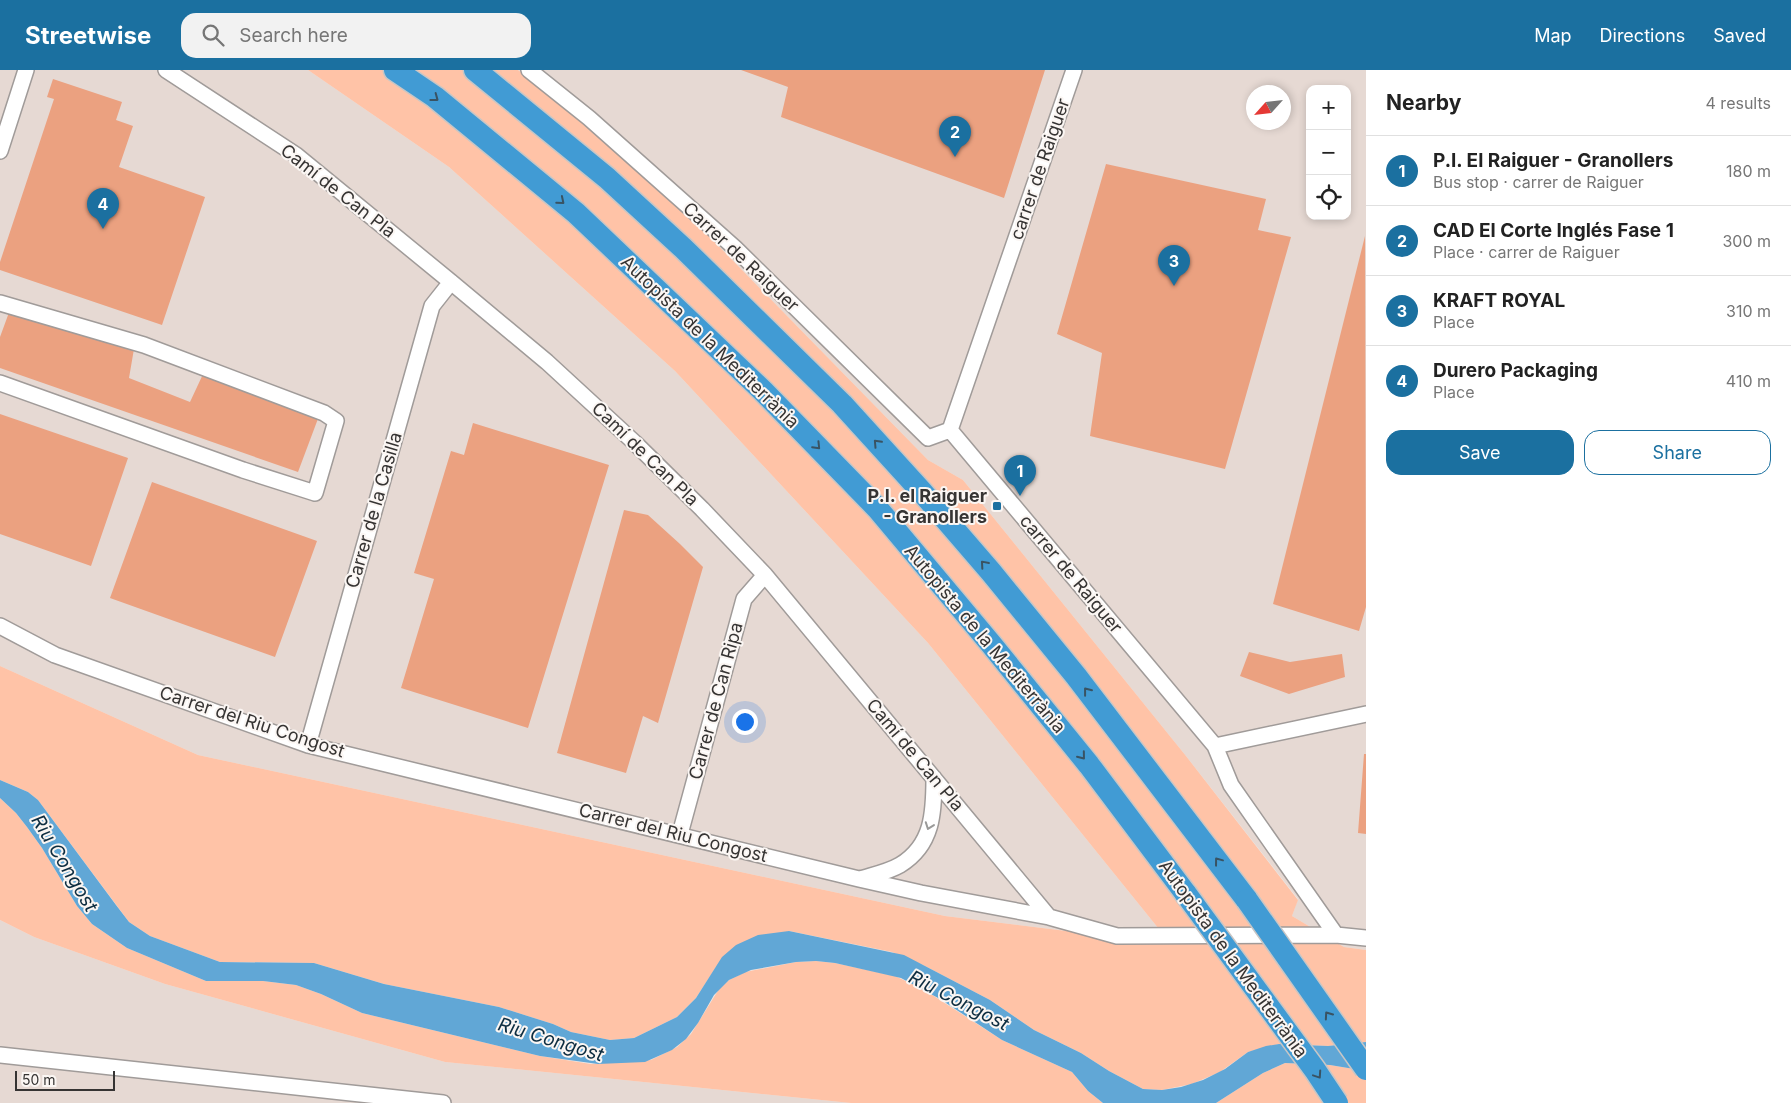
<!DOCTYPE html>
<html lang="en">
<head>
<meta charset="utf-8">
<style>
	:root { --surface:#fff; --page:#f2f2f2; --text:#222; --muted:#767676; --line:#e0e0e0; --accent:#1b70a0 }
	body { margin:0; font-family:Inter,sans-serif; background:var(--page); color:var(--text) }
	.controls { position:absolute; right:15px; top:15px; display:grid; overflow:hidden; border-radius:10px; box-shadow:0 2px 8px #0003 }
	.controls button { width:45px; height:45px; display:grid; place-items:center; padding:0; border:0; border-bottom:1px solid var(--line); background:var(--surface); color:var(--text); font:25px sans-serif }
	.compass { position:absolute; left:1246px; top:15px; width:45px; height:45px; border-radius:50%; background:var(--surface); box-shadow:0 2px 8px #0003; rotate:243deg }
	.scale { position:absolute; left:15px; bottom:12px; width:100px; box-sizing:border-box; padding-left:5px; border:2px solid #363433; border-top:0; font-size:14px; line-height:18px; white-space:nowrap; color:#363433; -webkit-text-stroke:4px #fbf6f3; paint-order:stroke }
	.you { position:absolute; left:744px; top:651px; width:18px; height:18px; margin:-12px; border:4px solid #fff; border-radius:50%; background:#1a73e8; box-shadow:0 0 0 8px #1a73e833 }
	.badge { display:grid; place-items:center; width:32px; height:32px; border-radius:50%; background:var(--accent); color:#fff; font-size:16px; font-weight:700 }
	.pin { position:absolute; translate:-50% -41px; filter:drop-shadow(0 1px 2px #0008) }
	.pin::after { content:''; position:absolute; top:26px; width:18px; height:15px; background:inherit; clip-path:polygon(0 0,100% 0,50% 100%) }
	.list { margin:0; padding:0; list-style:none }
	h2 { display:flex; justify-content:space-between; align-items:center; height:65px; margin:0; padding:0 20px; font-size:21px }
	h2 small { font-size:16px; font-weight:400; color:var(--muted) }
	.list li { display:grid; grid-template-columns:32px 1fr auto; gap:15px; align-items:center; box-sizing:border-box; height:70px; padding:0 20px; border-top:1px solid var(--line) }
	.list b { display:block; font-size:19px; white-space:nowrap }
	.list p { margin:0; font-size:16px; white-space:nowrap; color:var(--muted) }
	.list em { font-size:16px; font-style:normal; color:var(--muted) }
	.actions { display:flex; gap:10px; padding:15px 20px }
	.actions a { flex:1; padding:11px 0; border:1px solid var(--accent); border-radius:15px; text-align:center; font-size:18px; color:var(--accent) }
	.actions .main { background:var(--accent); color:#fff }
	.icon { flex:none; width:28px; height:28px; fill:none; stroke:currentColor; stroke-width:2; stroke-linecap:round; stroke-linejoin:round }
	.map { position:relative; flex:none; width:1366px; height:1033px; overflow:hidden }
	header { display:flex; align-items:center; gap:30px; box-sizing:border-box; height:70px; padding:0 25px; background:var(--accent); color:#fff }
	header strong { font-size:24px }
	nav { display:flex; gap:28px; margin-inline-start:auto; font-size:18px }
	.search { width:350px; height:45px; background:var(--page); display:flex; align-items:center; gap:12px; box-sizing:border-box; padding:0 18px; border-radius:15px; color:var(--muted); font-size:19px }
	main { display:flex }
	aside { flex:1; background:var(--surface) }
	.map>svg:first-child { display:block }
	.built { fill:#e6d9d3; fill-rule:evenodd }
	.green { fill:#ffc3a7 }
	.water { fill:#61a7d6 }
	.building { fill:#eba180 }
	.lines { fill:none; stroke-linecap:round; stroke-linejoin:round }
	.minor-casing { stroke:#a09b99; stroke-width:18 }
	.highway-casing { stroke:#c7c6c6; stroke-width:25 }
	.minor { stroke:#fff; stroke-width:15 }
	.highway { stroke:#419bd4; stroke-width:22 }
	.highway-bridge-casing { stroke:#c7c6c6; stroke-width:25; stroke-linecap:butt }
	.highway-bridge { stroke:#419bd4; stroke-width:22 }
	.oneway { stroke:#395363 }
	.oneway2 { stroke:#9a9a99 }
	.poi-dot { fill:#1b70a0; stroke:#fbf6f3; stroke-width:2 }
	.labels { text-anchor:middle; stroke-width:4; stroke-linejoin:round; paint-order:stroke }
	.street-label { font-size:18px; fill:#363433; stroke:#fbf6f3 }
	.poi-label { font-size:18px; font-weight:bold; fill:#363433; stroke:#fbf6f3; text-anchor:end }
	.water-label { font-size:19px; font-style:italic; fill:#0d2d41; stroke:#fbf6f3 }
</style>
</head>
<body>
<header>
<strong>Streetwise</strong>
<div class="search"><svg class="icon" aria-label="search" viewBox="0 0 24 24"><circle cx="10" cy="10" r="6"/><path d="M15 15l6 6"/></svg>Search here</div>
<nav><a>Map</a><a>Directions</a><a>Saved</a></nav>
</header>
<main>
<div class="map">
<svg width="1366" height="1033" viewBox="0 0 1366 1033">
	<rect width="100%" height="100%" fill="#eee8e6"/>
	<path class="built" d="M0,0h308l141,97 226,204 253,272 243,301 -226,-28 -747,-161 -198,-89z
		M518,0h848v880l-22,-3 -52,-31 6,-17 -112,-143 -223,-276 -35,-20 -227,-232 -154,-136zM1310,19h37v127h-37zM1254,22h30v30h-30z
		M0,850l34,17 131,47 280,78 406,41h-851z"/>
	<path class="green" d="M308,0h210l29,22 154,136 227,232 35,20 223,276 112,144 -6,16 52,31 22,3v92l-38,4 -49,-2 -31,8 -28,20 -28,12 -30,6 -19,-1 -34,-18 -28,-18 -47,-23 -44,-30 -67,-35 -31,-13 -103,-21 -73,36 -20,31 -19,19 -43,21 -24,2 -39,-8 -18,-8 -54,-17 -115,-23 -70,-21 -94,-1 -70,-26 -21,-14 -91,-122 -10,-8 -28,-12v-114l198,89 747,161 226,28 -243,-301 -253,-272 -226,-204z
		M0,728l16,15 11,14 15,21 35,58 15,18 35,24 79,33h57l33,4 25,9 41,19 178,43 51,8 60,-4 26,-13 14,-13 28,-45 10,-9 16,-8 51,-10 20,-1 19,2 60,13 28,13 79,51 70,32 16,19 15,12h-252l-406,-41 -280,-78 -131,-47 -34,-17z
		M1285,993l45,2 36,6v32h-150l47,-30z"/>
	<path class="water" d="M0,710l28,12 10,8 78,105 13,17 21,14 70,26 94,1 70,21 115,23 54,17 18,8 39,8 24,-2 43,-21 19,-19 26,-41 14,-12 22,-10 31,-4 115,24 86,45 44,30 47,23 28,18 34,18 19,1 19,-3 22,-7 22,-11 23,-17 18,-6 13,-2 49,2 38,-4v29l-36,-6 -45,-2 -22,10 -47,30h-113l-15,-12 -16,-19 -70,-32 -62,-41 -39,-21 -66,-15 -19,-2 -20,1 -45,8 -22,10 -15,15 -16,28 -12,16 -14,11 -27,12 -47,2 -58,-8 -178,-43 -41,-19 -25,-9 -33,-4h-57l-79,-33 -35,-24 -15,-18 -35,-58 -15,-21 -11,-14 -16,-15z"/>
	<path class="building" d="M741,0h304l-41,128 -223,-81 7,-30z
		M53,9l69,23 -6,18 17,6 -14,41 86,30 -43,128 -162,-55v-8l54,-163 -7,-2z
		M1106,94l160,35 -8,31 33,7 -66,232 -135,-33 12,-83 -45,-19z
		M1365,166l1,371 -7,24 -86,-27z
		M11,237l124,36 -6,35 61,24 14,-30 115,44 -21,56 -298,-104v-31z
		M0,344l128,44 -37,108 -91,-32z
		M473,353l136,42 -81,263 -127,-40 33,-109 -20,-6 37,-122 13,4z
		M152,412l165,59 -42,116 -165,-59z
		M624,440l24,5 32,29 23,23 -45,156 -15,-7 -17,57 -69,-20z
		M1249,582l41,10 52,-8 3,23 -56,17 -49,-18z
		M1364,684h2v80l-8,-1z"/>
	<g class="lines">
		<g class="minor-casing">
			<path id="minor" d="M166,0l130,85 155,127 96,80 88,81 67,66 63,66 284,342
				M529,0l60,48 146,130 193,190 22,-8
				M1074,0l-124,360 265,316 16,39 105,150
				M0,81l26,-81
				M0,233l144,42 180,68 12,8 -21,72 -72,-23 -243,-87
				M0,556l55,29 253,90 551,134 62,14 128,24 68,19 219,-1 30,3
				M308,675l124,-439 19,-24
				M1215,676l151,-32
				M680,764l64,-235 21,-24
				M860,809c13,-4 28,-7 40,-14 33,-20 34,-53 34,-87
				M0,985l443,48"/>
		</g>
		<g class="highway-casing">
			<path id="highway" d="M395,0l40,27 141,116 187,178 114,117 114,136 98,121 97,129
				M475,0l132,108 76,70 159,156 80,88 69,80 85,104 171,224"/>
		</g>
		<use href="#minor" class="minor"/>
		<use href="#highway" class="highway"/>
		<g class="highway-bridge-casing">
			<path id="highway-bridge" d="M1186,824l129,176 22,33
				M1247,830l119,169"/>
		</g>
		<use href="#highway-bridge" class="highway-bridge"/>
	</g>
	<defs><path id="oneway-chevron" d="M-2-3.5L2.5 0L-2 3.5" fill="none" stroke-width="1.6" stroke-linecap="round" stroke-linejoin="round" transform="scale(1.25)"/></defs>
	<g class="oneway">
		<use href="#oneway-chevron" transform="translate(435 28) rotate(37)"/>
		<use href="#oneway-chevron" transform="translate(561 131) rotate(40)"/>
		<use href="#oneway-chevron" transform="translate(877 373) rotate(-133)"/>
		<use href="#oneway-chevron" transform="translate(817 376) rotate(46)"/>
		<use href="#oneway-chevron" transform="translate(984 494) rotate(-131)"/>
		<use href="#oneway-chevron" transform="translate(1087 621) rotate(-128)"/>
		<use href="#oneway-chevron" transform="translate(1082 686) rotate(51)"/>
		<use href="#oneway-chevron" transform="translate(1218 791) rotate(-127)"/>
		<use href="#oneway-chevron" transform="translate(1328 945) rotate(-125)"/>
		<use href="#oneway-chevron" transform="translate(1318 1005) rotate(56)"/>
	</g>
	<use class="oneway2" href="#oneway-chevron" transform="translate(929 756) rotate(110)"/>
	<rect class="poi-dot" x="992" y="431" width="10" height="10" rx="2.5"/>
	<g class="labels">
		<g class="street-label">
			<text transform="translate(1040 99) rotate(-71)" y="6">carrer de Raiguer</text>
			<text transform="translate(338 121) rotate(38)" y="6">Camí de Can Pla</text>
			<text transform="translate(741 187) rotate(43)" y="6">Carrer de Raiguer</text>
			<text transform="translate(710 272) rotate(44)" y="6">Autopista de la Mediterrània</text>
			<text transform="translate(645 384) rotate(44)" y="6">Camí de Can Pla</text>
			<text transform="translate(374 440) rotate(-74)" y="6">Carrer de la Casilla</text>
			<text transform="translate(1071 504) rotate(50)" y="6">carrer de Raiguer</text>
			<text transform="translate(985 569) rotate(50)" y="6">Autopista de la Mediterrània</text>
			<text transform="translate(716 631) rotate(-75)" y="6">Carrer de Can Ripa</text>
			<text transform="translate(252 652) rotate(18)" y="6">Carrer del Riu Congost</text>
			<text transform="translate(915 685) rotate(50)" y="6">Camí de Can Pla</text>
			<text transform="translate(673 763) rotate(14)" y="6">Carrer del Riu Congost</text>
			<text transform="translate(1233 889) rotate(54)" y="6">Autopista de la Mediterrània</text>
		</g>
		<g class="poi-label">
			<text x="987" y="432">P.I. el Raiguer<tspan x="987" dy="21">- Granollers</tspan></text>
		</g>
		<g class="water-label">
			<text transform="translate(65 793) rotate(59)" y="7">Riu Congost</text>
			<text transform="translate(959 930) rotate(27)" y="7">Riu Congost</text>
			<text transform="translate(551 969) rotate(17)" y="7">Riu Congost</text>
		</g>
	</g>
</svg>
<div class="controls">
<button>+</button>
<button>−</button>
<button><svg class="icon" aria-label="locate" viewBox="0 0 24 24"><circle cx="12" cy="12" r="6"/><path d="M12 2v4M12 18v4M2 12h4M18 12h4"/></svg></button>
</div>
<svg class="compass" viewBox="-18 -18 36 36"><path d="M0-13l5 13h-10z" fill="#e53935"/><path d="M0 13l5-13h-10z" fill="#767676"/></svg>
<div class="scale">50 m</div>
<div class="you"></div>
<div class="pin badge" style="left:1020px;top:426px">1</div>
<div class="pin badge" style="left:955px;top:87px">2</div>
<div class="pin badge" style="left:1174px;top:216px">3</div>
<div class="pin badge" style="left:103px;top:159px">4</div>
</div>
<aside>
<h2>Nearby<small>4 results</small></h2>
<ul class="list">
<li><span class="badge">1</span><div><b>P.I. El Raiguer - Granollers</b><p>Bus stop · carrer de Raiguer</p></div><em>180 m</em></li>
<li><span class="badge">2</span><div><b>CAD El Corte Inglés Fase 1</b><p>Place · carrer de Raiguer</p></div><em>300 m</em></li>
<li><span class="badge">3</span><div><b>KRAFT ROYAL</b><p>Place</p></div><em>310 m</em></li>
<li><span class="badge">4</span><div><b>Durero Packaging</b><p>Place</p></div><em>410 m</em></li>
</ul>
<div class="actions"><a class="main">Save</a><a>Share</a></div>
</aside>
</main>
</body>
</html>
